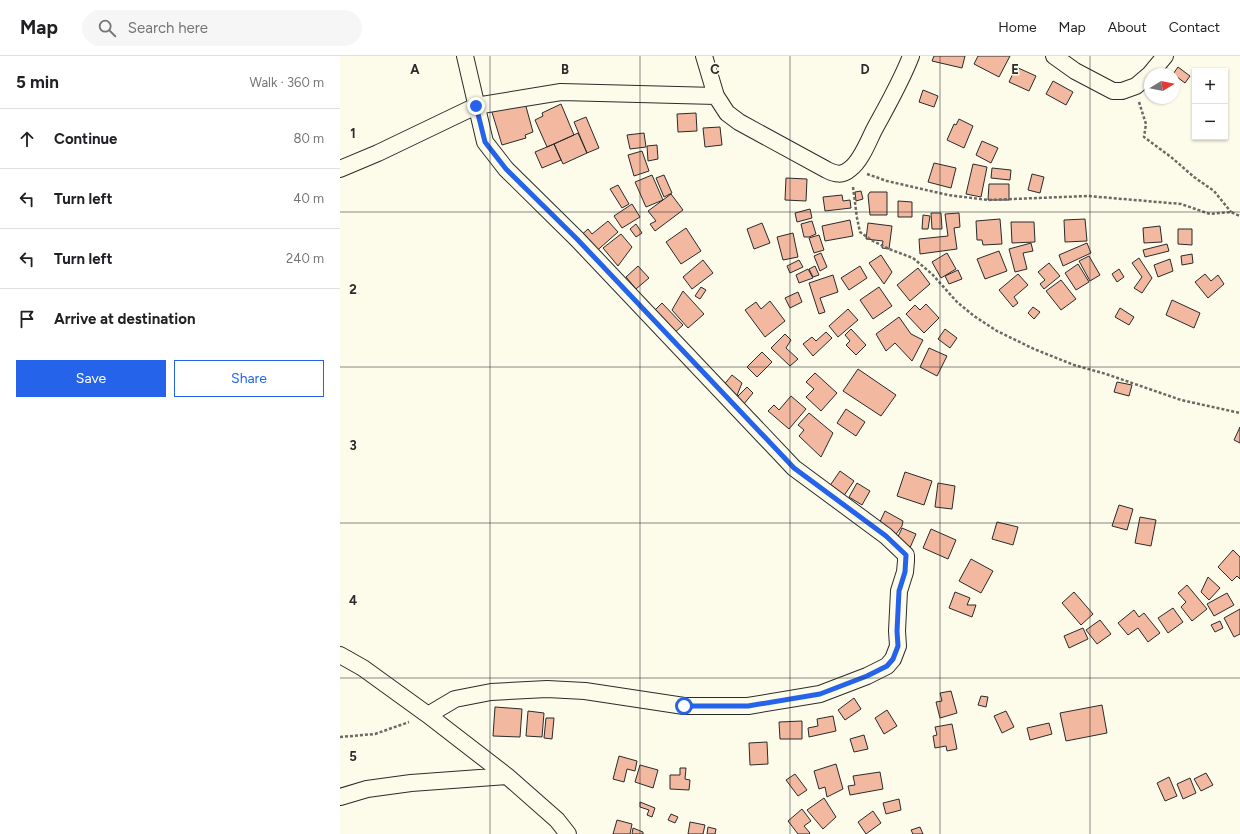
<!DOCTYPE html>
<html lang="en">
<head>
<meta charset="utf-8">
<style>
	:root { --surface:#fff; --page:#f6f6f6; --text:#202124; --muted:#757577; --line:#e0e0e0; --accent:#2563eb }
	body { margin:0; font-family:Figtree,sans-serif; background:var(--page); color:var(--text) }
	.controls { position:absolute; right:12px; top:12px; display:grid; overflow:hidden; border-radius:0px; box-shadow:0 1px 3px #0004 }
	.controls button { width:36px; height:36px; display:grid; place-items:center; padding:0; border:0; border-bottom:1px solid var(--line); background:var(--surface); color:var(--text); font:20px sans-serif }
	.compass { position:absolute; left:804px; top:12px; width:36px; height:36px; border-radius:50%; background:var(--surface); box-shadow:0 1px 3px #0004; rotate:80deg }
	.stop { position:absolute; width:12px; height:12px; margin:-9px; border:3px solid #2563eb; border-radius:50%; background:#fff }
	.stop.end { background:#2563eb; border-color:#fff; box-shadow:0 1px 4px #0008 }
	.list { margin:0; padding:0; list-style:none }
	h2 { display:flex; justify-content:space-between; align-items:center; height:52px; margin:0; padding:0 16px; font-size:17px }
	h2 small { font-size:13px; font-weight:400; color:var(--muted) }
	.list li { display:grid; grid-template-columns:26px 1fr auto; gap:12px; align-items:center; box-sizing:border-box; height:60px; padding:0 16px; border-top:1px solid var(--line) }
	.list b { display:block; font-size:15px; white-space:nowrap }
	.list em { font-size:13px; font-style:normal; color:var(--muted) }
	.actions { display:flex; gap:8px; padding:12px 16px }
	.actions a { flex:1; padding:9px 0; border:1px solid var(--accent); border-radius:0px; text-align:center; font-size:14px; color:var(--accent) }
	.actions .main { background:var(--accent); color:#fff }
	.icon { flex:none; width:22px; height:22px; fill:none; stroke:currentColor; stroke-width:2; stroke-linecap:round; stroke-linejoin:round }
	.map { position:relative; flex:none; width:900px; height:778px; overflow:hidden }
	header { display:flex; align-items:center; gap:24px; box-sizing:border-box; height:56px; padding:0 20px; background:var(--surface); border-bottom:1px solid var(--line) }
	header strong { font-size:19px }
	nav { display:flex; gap:22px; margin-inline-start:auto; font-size:14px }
	.search { width:280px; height:36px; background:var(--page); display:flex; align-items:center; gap:10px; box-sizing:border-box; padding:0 14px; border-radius:22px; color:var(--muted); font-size:15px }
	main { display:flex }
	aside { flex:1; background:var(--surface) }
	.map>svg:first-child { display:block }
	.building { fill:#f2b8a0; stroke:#2b2b2b }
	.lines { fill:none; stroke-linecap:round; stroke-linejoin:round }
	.street-casing { stroke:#2b2b2b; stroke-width:18 }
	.path { stroke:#6a6964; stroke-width:2.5; stroke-dasharray:3 2; stroke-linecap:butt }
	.street { stroke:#fdfbea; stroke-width:16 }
	.route { stroke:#2563eb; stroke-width:5 }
	.grid { fill:none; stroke:#2b2b2b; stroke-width:1; stroke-opacity:0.55 }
	.grid-label { font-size:13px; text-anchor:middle; font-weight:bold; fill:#2b2b2b; stroke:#fdfbea; stroke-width:3; stroke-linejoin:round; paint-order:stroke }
</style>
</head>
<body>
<header>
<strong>Map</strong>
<div class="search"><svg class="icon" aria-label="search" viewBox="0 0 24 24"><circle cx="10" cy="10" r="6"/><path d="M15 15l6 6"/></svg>Search here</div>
<nav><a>Home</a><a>Map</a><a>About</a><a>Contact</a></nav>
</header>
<main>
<aside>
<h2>5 min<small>Walk · 360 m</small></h2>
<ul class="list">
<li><svg class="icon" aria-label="ahead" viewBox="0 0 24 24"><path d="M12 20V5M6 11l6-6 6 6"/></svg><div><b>Continue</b></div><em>80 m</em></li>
<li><svg class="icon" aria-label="left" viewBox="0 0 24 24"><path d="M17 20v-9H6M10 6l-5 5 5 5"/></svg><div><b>Turn left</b></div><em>40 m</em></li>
<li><svg class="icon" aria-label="left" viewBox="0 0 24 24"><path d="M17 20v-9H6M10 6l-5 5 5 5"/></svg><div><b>Turn left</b></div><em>240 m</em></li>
<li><svg class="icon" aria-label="arrive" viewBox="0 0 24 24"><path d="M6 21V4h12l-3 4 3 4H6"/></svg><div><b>Arrive at destination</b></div></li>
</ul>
<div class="actions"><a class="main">Save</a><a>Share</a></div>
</aside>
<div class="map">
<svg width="900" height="778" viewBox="0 0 900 778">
	<rect width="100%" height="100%" fill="#fdfbea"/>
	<path class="building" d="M594,0h31l-3,12 -30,-7z
		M638,0h32l-11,21 -25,-13z
		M676,11l20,9 -7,15 -20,-9z
		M838,11l12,9 -5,7 -12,-9z
		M713,25l20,11 -7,13 -20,-11z
		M583,34l15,6 -4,11 -15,-5z
		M185,47l8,29 -8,3 1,3 -24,7 -11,-36z
		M221,48l13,31 -27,12 -12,-27 8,-4 -1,-3z
		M356,57l1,18 -19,1 -1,-18z
		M246,61l13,31 -12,5 -13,-31z
		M619,63l14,7 -9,22 -17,-8 7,-16 2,1z
		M380,71l2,18 -17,2 -2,-19z
		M238,77l9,20 -24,11 -9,-20z
		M304,77l2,14 -16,2 -3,-14z
		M642,85l16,7 -7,15 -15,-8z
		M214,88l7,16 -19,8 -7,-16z
		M317,89l1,14 -10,2 -1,-15z
		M302,95l7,20 -15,5 -6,-21z
		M594,107l22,5 -5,20 -23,-6z
		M633,108l14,3 -6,30 -15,-3z
		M652,112l19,2 -1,10 -19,-2z
		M692,118l12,3 -4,16 -12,-3z
		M312,119l11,25 -17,7 -11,-25z
		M324,119l8,18 -8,4 -8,-19z
		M446,122l21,1 -1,22 -21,-1z
		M649,128h20v16h-21z
		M278,129l11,19 -7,4 -12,-19z
		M521,135l2,8 -7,2 -1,-9z
		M530,136h17v23h-17l-2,-20z
		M331,138l12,16 -28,21 -5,-7 6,-3 -8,-10z
		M502,139l1,6 7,-1 1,8 -26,3 -2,-14z
		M558,145l14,1v15h-14z
		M292,148l8,13 -18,11 -8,-12z
		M470,153l2,9 -15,4 -2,-9z
		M591,157h10l1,16h-10z
		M619,157l1,14 -6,1 3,21 -37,5 -1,-15 29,-3 -3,-22z
		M583,159l7,1 -2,13h-6z
		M660,163l2,25 -19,1 -1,-5h-5l-1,-19z
		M745,163l2,22 -22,1 -1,-22z
		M510,164l3,16 -28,5 -3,-15z
		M268,165l10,11 -26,23 -15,-16 11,-10 4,5z
		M472,165l4,13 -7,3h-5l-3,-13z
		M671,166h23l1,20 -23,1z
		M422,167l8,20 -16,6 -7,-20z
		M528,167l24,3 -3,23 -7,-1 1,-7 -17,-2z
		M296,168l6,9 -6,4 -6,-8z
		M820,170l2,16 -18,1 -1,-15z
		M346,172l15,23 -20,13 -15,-22z
		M838,173h14v16l-14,-1z
		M453,177l5,24 -15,3 -6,-23z
		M281,178l11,13 -14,19 -15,-18z
		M479,179l5,15 -10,3 -5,-15z
		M691,187l2,8 -10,2 4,16 -12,3 -6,-23z
		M747,187l4,10 -28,13 -4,-11z
		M827,188l2,7 -24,6 -2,-7z
		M659,195l8,20 -22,8 -8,-20z
		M481,197l6,14 -7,4 -6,-15z
		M607,197l9,16 -15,9 -9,-16z
		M852,198l1,9 -11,2 -1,-9z
		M541,199l11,17 -8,12 -15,-21z
		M749,200l11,19 -10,6 -11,-20z
		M799,202l13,20 -10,15 -8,-5 8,-11 -10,-14z
		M830,203l3,12 -15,6 -4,-12z
		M363,204l10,13 -21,16 -9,-12z
		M459,204l4,7 -13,6 -3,-7z
		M709,207l11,13 -16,13 -4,-5 5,-4 -7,-8z
		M738,208l11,18 -13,8 -11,-17z
		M298,210l11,12 -13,11 -10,-12z
		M475,210l4,9 -6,2 -4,-8z
		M520,210l7,12 -18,12 -8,-12z
		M578,212l12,16 -20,17 -13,-16z
		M468,213l5,9 -14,5 -3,-8z
		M779,213l5,8 -7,5 -5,-8z
		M618,214l4,9 -13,5 -4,-8z
		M678,218l10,11 -14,12 4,6 -5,4 -14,-17z
		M865,218l6,7 7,-6 6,9 -16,14 -13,-16z
		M493,219l5,17 -18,6 5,14 -6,2 -10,-31z
		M721,224l15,19 -15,11 -15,-19z
		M361,231l5,3 -6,9 -5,-3z
		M539,231l13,19 -19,13 -13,-19z
		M343,235l21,23 -16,14 -16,-18z
		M458,236l4,10 -12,6 -5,-10z
		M832,244l28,13 -6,15 -28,-13z
		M430,245l15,20 -20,16 -20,-27 11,-8 5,7z
		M322,247l21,22 -12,11 -20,-22z
		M586,248l13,14 -15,15 -18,-19 9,-9 5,5z
		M693,251l7,5 -6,7 -6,-6z
		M780,252l14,9 -5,8 -14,-8z
		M508,253l10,11 -20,17 -9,-11z
		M559,261l12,17 12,6 -11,21 -17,-18 -9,8 -10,-17z
		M511,273l15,16 -10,10 -10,-10 4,-4 -5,-6z
		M605,273l12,9 -7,10 -12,-9z
		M486,276l6,6 -19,18 -10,-12 9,-7 4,4z
		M445,278l6,6 -5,8 12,11 -8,7 -19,-18z
		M589,292l18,8 -10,20 -17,-9z
		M422,296l10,10 -15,15 -10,-10z
		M518,313l38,26 -15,21 -38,-25z
		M475,317l22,20 -16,18 -15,-14 8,-8 -8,-7z
		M392,319l10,8 -6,15 -14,-11z
		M777,326l15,3 -3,11 -15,-4z
		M407,331l6,6 -10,12 -7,-7z
		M451,340l15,13 -17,20 -21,-18 6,-6 5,5z
		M506,353l19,13 -9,14 -19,-13z
		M469,357l24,20 -12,24 -22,-21 5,-6 -6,-5z
		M900,371v16l-6,-3z
		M500,415l14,10 -11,16 -14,-10z
		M565,416l27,9 -8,24 -27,-9z
		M517,427l13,8 -8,14 -13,-8z
		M598,427l17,3 -3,23 -17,-2z
		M779,449l14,4 -6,21 -15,-4z
		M545,455l18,10 -1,5 -8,11 -17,-9z
		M800,461l16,3 -5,26 -16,-3z
		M657,466l21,5 -5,18 -21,-6z
		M562,472l14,6 -7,16 -14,-7z
		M591,473l25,11 -8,19 -25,-11z
		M893,494l7,7v22l-3,-3 -5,5 -14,-14z
		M631,503l22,12 -12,22 -22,-12z
		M868,521l12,11 -11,12 -8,-8z
		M847,529l20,24 -15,12 -11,-14 5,-5 -8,-9z
		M615,536l15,6 -3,7h9l-4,12 -23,-9z
		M734,536l19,22 -12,11 -19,-22z
		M887,537l7,12 -20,11 -7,-12z
		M833,552l10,14 -15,11 -10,-15z
		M900,553v25l-6,3 -10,-19z
		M794,554l5,7 5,-4 16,20 -12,9 -10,-14 -10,7 -10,-12z
		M760,564l11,14 -14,10 -11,-14z
		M880,565l3,7 -8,4 -4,-7z
		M743,572l5,11 -19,9 -5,-12z
		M611,635l6,22 -17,5 -4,-16 6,-1 -2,-8z
		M641,640l7,1 -2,10 -8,-2z
		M514,642l7,11 -16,11 -7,-10z
		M762,649l5,28 -41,8 -6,-28z
		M155,651l27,2 -2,28 -27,-1z
		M547,654l10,16 -13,8 -9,-16z
		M188,655l16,2 -2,24 -16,-1z
		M666,655l8,16 -12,6 -8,-17z
		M493,660l3,15 -27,6 -1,-9 10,-2 -1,-7z
		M206,662h8l-2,21 -8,-1z
		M462,665v18h-22l-1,-17z
		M709,667l3,11 -22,6 -3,-12z
		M612,668l5,25 -10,2 -1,-5 -11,2 -2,-12 4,-1 -2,-8z
		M524,679l4,14 -14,3 -4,-13z
		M427,686l1,22 -18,1 -1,-22z
		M279,700l18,5 -2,10 -8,-2 -3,13 -11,-3z
		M496,708l7,25 -16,8 -2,-10 -6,2 -5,-18z
		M300,709l18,5 -5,18 -18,-6z
		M340,712h6l-1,11 5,1 -1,10 -19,-1v-14h10z
		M540,716l3,17 -33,6 -2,-9 7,-1 -2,-9z
		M866,717l7,12 -12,6 -7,-12z
		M455,718l12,16 -9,6 -12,-16z
		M829,721l8,19 -12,5 -8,-18z
		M850,722l6,15 -13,6 -6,-15z
		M484,742l12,19 -13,12 -16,-19z
		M559,743l2,11 -15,4 -3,-11z
		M300,746l15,6 -3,9 -5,-2 2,-5 -9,-3z
		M462,753l9,12 -7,5 6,7 -1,1h-11l-10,-13z
		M533,755l8,12 -15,11 -8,-12z
		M331,758l7,3 -3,6 -7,-3z
		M277,764l15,4 -2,10h-17z
		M350,766l15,3 -2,9h-15z
		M368,771l8,2 -1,5h-8z
		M580,771l3,7h-10l-2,-4z
		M293,772l10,4v2h-11z"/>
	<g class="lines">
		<g class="street-casing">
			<path id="street" d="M364,0l12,40 11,17 12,9 88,48c8,4 15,6 23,-1 11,-8 18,-27 24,-39 13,-24 27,-48 37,-74
				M714,0l21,15 38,20h9l14,-5 14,-12
				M810,18l15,-18
				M0,113l38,-16 98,-47 85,-14 155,4
				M0,599l23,13 65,47 79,61 50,44 11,14
				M88,659l27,-16 36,-7 56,-3 38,2 99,15h64l72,-12 47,-18 20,-10 6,-7 5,-13 -1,-15 2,-40 6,-19 1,-11v-6l-20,-19 -92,-68 -217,-229 -71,-70 -21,-27 -20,-86
				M0,741l27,-8 44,-6 96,-7"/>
		</g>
		<path class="path" d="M799,46l7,22 -2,13 27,20 23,20 20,14 17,21
			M527,118l20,7 61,14 40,5 100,-4 93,8 29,10 21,-2 9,4
			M513,131l4,31 3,14 11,8 18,9 24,9 19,16 25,28 17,14 23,15 37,18 40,16 32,9 75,26 59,13
			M0,681l35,-3 34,-12"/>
		<use href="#street" class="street"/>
	</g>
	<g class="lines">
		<path class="route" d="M136,50l9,36 21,27 71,70 217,229 92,68 20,19 -1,17 -6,19 -2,40 1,15 -5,13 -6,7 -20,10 -47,18 -72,12h-64"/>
	</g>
	<path class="grid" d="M150,0v778M300,0v778M450,0v778M600,0v778M750,0v778M0,156h900M0,311h900M0,467h900M0,622h900"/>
	<g class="grid-label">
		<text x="75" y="18">A</text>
		<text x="225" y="18">B</text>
		<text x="375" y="18">C</text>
		<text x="525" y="18">D</text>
		<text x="675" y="18">E</text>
		<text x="13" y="82">1</text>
		<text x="13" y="238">2</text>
		<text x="13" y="394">3</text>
		<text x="13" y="549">4</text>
		<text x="13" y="705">5</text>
	</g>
</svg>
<div class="controls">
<button>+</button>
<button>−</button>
</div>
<svg class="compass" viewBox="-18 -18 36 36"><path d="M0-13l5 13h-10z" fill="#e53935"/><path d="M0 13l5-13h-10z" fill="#757577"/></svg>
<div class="stop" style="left:344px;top:650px"></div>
<div class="stop end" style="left:136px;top:50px"></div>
</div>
</main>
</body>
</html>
